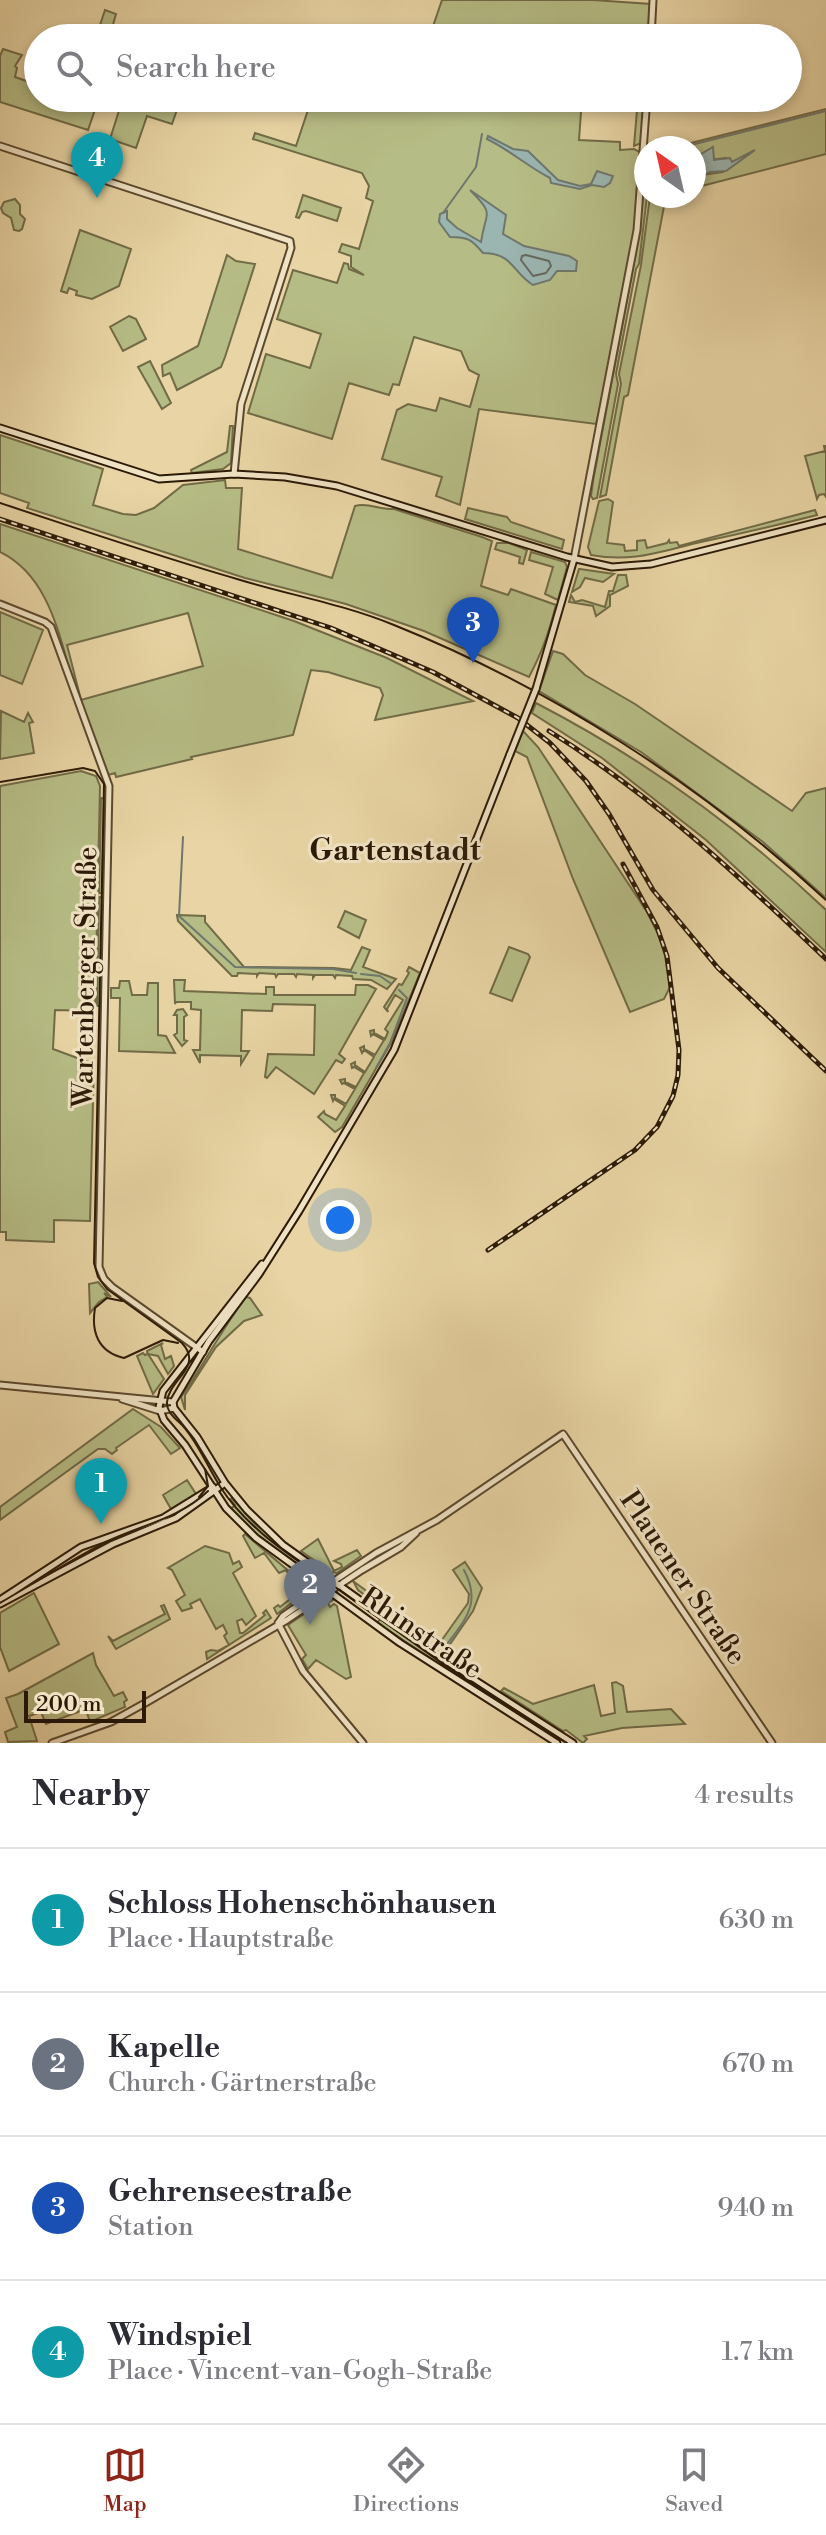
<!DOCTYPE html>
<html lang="en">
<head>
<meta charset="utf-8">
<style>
	:root { --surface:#fff; --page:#f2f2f3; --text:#2b2b33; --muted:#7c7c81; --line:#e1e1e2; --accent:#8f2418 }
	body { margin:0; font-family:"Libre Bodoni",serif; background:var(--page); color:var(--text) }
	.compass { position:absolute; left:634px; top:136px; width:72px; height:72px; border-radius:50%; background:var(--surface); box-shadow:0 4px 12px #0003; rotate:326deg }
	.scale { position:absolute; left:24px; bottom:20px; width:122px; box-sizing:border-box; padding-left:8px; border:4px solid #2c1a07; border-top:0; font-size:22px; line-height:28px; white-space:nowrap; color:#2c1a07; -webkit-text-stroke:6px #f0e3c4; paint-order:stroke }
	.you { position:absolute; left:340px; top:1220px; width:28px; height:28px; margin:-20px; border:6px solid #fff; border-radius:50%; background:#1a73e8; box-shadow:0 0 0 12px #1a73e833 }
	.badge { display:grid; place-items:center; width:52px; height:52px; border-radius:50%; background:var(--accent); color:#fff; font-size:26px; font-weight:700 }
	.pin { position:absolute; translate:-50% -66px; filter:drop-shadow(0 2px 4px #0008) }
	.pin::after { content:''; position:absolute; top:42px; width:28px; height:24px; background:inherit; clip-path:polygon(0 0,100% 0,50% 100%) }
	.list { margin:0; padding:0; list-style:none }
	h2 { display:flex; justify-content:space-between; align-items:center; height:104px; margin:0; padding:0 32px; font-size:34px }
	h2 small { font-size:26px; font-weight:400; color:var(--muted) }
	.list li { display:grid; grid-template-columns:52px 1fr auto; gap:24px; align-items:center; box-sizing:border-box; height:144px; padding:0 32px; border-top:2px solid var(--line) }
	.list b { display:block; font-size:30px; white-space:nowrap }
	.list p { margin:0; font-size:26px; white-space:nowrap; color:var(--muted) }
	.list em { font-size:26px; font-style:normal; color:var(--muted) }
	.icon { flex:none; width:44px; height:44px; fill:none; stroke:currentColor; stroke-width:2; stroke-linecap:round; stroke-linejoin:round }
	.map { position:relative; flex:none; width:826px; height:1743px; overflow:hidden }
	.search { position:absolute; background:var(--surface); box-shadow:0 4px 12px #0003; left:24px; right:24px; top:24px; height:88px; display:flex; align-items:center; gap:20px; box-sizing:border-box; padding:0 28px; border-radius:44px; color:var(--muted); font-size:30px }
	.sheet { height:680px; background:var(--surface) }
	nav { display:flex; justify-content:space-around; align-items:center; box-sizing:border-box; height:112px; border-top:2px solid var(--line); background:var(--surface); font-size:22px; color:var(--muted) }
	nav a { display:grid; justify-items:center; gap:4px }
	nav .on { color:var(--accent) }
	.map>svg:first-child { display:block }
	.green { fill:#b6bc85; stroke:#716b46; stroke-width:2; fill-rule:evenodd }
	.water { fill:#9bb5b1; stroke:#6f776d; stroke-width:2 }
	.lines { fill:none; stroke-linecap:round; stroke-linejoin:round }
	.shore { stroke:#64685c; stroke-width:2 }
	.stream { stroke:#6f776d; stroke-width:2 }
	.tertiary-casing { stroke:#5b482e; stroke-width:9 }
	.secondary-casing { stroke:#2c1a07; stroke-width:9 }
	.tertiary { stroke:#f0e3c4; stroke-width:5 }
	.secondary { stroke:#f0e3c4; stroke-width:5 }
	.tram { stroke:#2c1a07; stroke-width:2 }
	.rail-casing { stroke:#2c1a07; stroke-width:5 }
	.rail { stroke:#f0e3c4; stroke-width:2; stroke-dasharray:6; stroke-linecap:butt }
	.secondary-bridge-casing { stroke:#2c1a07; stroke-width:9; stroke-linecap:butt }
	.secondary-bridge { stroke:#f0e3c4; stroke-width:5 }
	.labels { text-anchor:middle; stroke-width:6; stroke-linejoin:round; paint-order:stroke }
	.street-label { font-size:28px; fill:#2c1a07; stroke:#f0e3c4 }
	.neighbourhood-label { font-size:30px; font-weight:bold; fill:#2c1a07; stroke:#f0e3c4 }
</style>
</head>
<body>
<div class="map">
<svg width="826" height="1743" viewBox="0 0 826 1743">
	<rect width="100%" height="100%" fill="#e8d4a4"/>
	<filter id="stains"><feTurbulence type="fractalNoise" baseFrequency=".0025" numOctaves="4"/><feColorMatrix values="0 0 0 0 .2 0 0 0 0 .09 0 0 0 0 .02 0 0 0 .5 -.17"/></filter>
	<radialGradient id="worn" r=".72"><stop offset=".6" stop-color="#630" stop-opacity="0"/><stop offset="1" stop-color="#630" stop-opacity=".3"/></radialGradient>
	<path class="green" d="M442,0h151l58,4 -3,34h-219z
		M105,10l11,4 -6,21 -12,-4z
		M3,49l19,6 -7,11 2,2 -2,9 23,8v13h61l-11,32 -88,-28v-46z
		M123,98h58l-9,26 -25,-8 -11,32 -26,-9z
		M312,98h53l9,3 1,-3h207l-3,42 41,2v8l14,-1 6,3c0,91 -23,184 -44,272l-117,-15 -19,96 -24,-9 6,-19 -60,-18 15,-49 11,-6 28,7 4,-13 30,9 9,-32 -10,-5 -8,-19 -47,-14 -15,48 -6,-1 -4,11 -40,-12 -17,56 -84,-26 18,-59 44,14 11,-34 -44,-15 16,-49 44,13 7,-20 4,1 1,5 15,6 -13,-8v-11l-12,-4 3,-8 17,5 14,-48 -7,-3 3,-12 -7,-13 -109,-34 2,-6 41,13z
		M638,98h6l-3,45 -7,3z
		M826,109v45l-132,34v-40h-23zM753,151l-30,21 -22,3 1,-12 -3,-2 27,-3 6,5z
		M644,161l3,35 -8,68 -3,5 -20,105 2,10 -21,114 -4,1 -2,-3 2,-15 45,-240z
		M303,195l38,13 -4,13 -31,-10 -4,1 -3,6 -3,-1z
		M650,196h16l-38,199 -4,2 -18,98 -6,2 21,-113 -2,-10 22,-109z
		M15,199l5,6v9l5,5 -3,10 -3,2 -5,-1 -3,-12 -8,-5 -2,-5 3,-6z
		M80,230l51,19 -12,37 -27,13 -16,-4 1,-4 -8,-3 -2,5 -6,-2z
		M227,255l9,6 19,3 -30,93 -4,10 -44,23 -7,-17 -7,3 -1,-11 36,-19z
		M129,316l7,3 10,20 -23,12 -13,-24z
		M150,361l21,42 -9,6 -24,-42z
		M230,426h3l-2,37 -8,6 -31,4 -1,-3 36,-18z
		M0,435l103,34 -10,36 30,9 13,1 18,-7 29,-23 42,-5 1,8h16l-4,61 94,29 23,-72c13,-4 25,4 39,3l88,28 10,4 -11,45 27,9 3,-6 45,16c-8,30 -13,45 -27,72l-105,-46 -78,-27 -101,-26 -218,-70 2,-5 -29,-10z
		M824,446h2v51l-2,-3 -5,1 -2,4 -12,-43 20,-5z
		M608,499l5,3 -6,41 17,2 1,6 12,-1v-9l8,-1 2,8 20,-5 2,-3 1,3 7,-1 2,4 136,-36 2,5c-39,10 -77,19 -116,27 -40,9 -68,21 -110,13l-3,-8 11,-46z
		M468,508l39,9 4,5 53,18 -2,9 -97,-30z
		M0,524l294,97 93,37 86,43 -98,19 8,-25 -3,-7 -52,-16 -17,-2 -18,65 -102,22 1,2 -76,18 -1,-4 -7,2c-10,-27 -21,-54 -31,-81 -17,-50 -24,-116 -77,-142zM188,613l15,53 -122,34 -14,-55z
		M497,543h12l18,7 -4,14 -4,-1 1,-6 -25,-8z
		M531,552l34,10 2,5 -9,33 -13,-6 8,-27 -24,-7z
		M579,569h1l34,5 -11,8 -18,-4 -5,9 -8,5z
		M618,575h8l2,11 -18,9v11l-14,10 -3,-10 -24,-4 2,-7 4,7 7,-2 23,7 4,-16h4z
		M0,612l43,18 -21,54 -22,-9z
		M553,651l10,3 22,21 50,29 157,107 14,-18 20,-5v110l-63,-56 -122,-90 -102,-61z
		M536,703c106,55 203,124 290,207v42l-120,-112 -104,-82 -70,-45z
		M1,711l23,11 4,-9 5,9 -4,1 5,30 -34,6z
		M523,731l15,16 109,165 15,30 3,14 5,31 -6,12 -34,13 -57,-133 -46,-122 -12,-6z
		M81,771l15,5 4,10 -5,225 -40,-1 -2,39 35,13 6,-1 -4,160 -36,-1v22l-48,-2v-8h-6v-446z
		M101,798l6,1 -4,94h-4z
		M99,897l5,1 -2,108h-5z
		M345,911l21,9 -7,18 -21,-11z
		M177,915l28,1v6l39,45 90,1 17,2 11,-23 8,3 -7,17 33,12 -9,10 -16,-9 -18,-1 -1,-3 -16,-1 -1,3 -2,-3h-18l-2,3v-3l-16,-1 -1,3 -2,-3h-16l-2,3 -1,-3 -16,-1 -2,3v-2l-19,-1 -1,3h-5l-54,-55z
		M509,947l19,7 2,3 -18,44 -22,-8z
		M409,967l11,6 -28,68 -50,86 -7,5 -17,-15 6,-6 1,3 11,6 9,-14 -11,-7 -1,2 -2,-6h4v3l11,6 9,-15 -11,-6 -2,1 -2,-4 5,-1v3l11,5 8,-14 -10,-6 -2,1 -1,-4 4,-2v3l10,7 9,-15 -10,-7 -2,3 -2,-5 4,-2v3l11,6 9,-15 -11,-6 -2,2 -1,-5 4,-1v3l11,6 3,-7 -3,-3 18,-29 -8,-5 -8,14 1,3 -4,-5 15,-23 3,1 7,-12 -2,-2z
		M174,980h11l-1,11 82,3v-7h8v8h81l1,-10h12l8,4 -37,65 6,5 -3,4 -6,-3 -22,34 -38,-27 -9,11 -2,-1 3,-23 46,1 1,-50 -42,-1 -1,7 -30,-1 -1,41h8l-8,13v-8l-41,-1v8l-7,-13h7l1,-40 -10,-1v-7h-15l-1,2z
		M120,981h9l3,14h15l1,-12h10v52l8,1 9,17 -56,-2 1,-53h-9v-10h8z
		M183,1009l4,6 -3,2v23l3,1 -5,5 -8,-11 3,-2v-18h-3l3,-5z
		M98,1282l13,15 -7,-4 3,4 -8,5 -9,11 -1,-29z
		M246,1297l4,1 12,17 -18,6 -28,26 -31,48v15l-4,-13c23,-33 41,-68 65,-100z
		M163,1343l-2,2 4,14 6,-3 3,10 -6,8 -10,-18 -10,-2 16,25 -11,15 -16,-38 6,-3 2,2 3,-1 -1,-3z
		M133,1409l28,18 19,21 -9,6 -22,-29 -33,23 1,2 -5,4 -7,-5h-7l-98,71v-13z
		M187,1480l9,14 -25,15 -8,-14z
		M232,1498l23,26 70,53 -6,4 -52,-37 -42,-40 7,4 3,-3 -5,-6z
		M245,1534l65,55 -33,25 -3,-6 4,-3 2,2 19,-15 -13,-22 -7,3 -15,-20 -9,5 -12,-22z
		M318,1539l16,32 8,-4 -1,-3 -7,-3 23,-11 4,6 -24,17 -6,-1 -30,-21z
		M205,1546l24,7 4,11 6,-3 3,6 -9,6 23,43 -10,9 -4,-6 -5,2 3,12h3l22,-18 -2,-2 3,-3 5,8 -64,41 -1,-7 5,-2 7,1 11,-6 -5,-9 3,-3 -4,-8 -7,4 -16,-30 -10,5 2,4 -10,3 -6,-10 9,-6 -13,-25 -4,-2z
		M465,1562l17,26 -9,23 -27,39 -7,-6 29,-41 1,-9 -16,-24z
		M353,1581l49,36 -4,3 -40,-30z
		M34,1593l25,51 -50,27 -9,-24v-34z
		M326,1599l7,1 -5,3 2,4 4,-3 3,2 14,71 -5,2 -30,-19 -8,9 -6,-10 4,-4 -18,-30z
		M164,1605l6,14 -54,30 -8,-13 5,5 46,-24 6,-3 -4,-8z
		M381,1618l76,55 92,58 -2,3 -170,-111z
		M93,1653l3,12 18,31 9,-4 4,8 -3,2 1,5 -35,15 -4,-12h-3l-37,14 -5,-12 -12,4 8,25 -29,1 -3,-10 12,-5 -11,-29 12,-4z
		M616,1682l7,4 4,26 44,-3 14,15 -63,4 -38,8 3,3 -4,4 -17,-13 -3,1 -62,-40 3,-3 29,16 61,-19 7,31 14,-3 -3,-30z"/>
	<path class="water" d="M488,136l25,13 15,2 30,29 22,6 11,-2 6,-13 16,5 -3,7 -6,4 -12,-2 -12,4 -29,-6 -1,-5c-22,-11 -40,-28 -63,-39z
		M713,147l1,13 16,-2 2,4 23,-12 -29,21 -16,1 -8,4 -1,-13 -5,-3v-3z
		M470,190l36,25 -3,19 21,12 45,10 8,5 -1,10h-19l-7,9 -17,5c-20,-12 -20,-32 -50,-32 -11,-13 -14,-16 -33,-16l-11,-15 1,-8 7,-3v8l10,9 24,14c5,-32 14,-27 -11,-52z"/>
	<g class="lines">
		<path class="shore" d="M526,255l23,6 2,5 -5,7 -13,3 -12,-16 1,-4z"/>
		<path class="stream" d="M679,148l147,-37
			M645,180l1,-12
			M443,213l33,-46 6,-33
			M183,837l-4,79 56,51 98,2 23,4
			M361,974l19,2 10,7
			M376,1068l14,-25 17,-45 -8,-8
			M443,1650c20,-29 40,-44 21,-80"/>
		<g class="tertiary-casing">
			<path id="tertiary" d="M651,38l2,-38
				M0,146l290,95 1,7 -50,156 -7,70
				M574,559l63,-329 10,-132
				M0,604l45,18 6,5 58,159 -10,481 5,12 8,8 91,65
				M0,1385l173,17
				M122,1399l38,12 14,-3
				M278,1623l5,-7 33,-23 60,-40 61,-33 126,-86 209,309
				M278,1623l25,48 60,72
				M52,1743l59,-21 36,-20 140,-82 75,-50 39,-23 15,-14"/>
		</g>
		<g class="secondary-casing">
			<path id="secondary" d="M0,428l159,51 75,-5 51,3 52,9 230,71 45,10 39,-3 175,-44
				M536,689l38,-130
				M510,754l-116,296 -95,161 -40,63 -50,67 -36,61 1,6 23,29 28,46 22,27 36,35 162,116 128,82
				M262,1264l-99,127 -4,16 5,13 21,25 41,63 30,30 144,105 157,100
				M0,1600l81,-53 82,-29 50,-31
				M0,1604l113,-60 63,-26 49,-35"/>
		</g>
		<use href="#tertiary" class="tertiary"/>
		<use href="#secondary" class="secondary"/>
		<path class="tram" d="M0,503c79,26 157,53 237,76 52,16 106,25 157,46 159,64 306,159 432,275
			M0,782l83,-14 12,3 9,13 -10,479 4,14 9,12 75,54c22,24 -13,36 -15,59 -1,10 9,17 16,24 16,18 25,42 38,62 28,43 74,70 114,99 76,55 153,106 232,156
			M122,1301l-15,-3 -12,10c-4,24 3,44 29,50l39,-18 15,3
			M199,1497l9,-11 -3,-17
			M0,1603c36,-21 71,-43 108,-62 34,-16 72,-23 100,-50"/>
		<g class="rail-casing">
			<path id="rail" d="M0,519l331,109 102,44 85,46 32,25 36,38 23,33 44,76 65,78 108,103
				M549,731c103,64 190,145 277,228
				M488,1250l147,-100 22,-23 16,-31 5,-21 1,-25 -12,-94 -10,-29 -34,-63"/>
		</g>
		<use href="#rail" class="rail"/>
		<g class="secondary-bridge-casing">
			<path id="secondary-bridge" d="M510,754l26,-65"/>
		</g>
		<use href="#secondary-bridge" class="secondary-bridge"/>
	</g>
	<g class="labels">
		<g class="street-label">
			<text transform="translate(84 977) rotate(-89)" y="10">Wartenberger Straße</text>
			<text transform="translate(684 1577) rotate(56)" y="10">Plauener Straße</text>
			<text transform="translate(422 1632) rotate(34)" y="10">Rhinstraße</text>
		</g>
		<g class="neighbourhood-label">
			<text x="395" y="860">Gartenstadt</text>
		</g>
	</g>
	<rect width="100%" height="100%" filter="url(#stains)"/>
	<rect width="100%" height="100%" fill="url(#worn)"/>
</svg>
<svg class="compass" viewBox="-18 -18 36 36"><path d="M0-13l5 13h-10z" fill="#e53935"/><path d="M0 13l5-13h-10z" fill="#7c7c81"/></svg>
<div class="scale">200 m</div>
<div class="you"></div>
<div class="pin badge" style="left:101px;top:1524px;background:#0f9aa8">1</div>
<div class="pin badge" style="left:310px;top:1625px;background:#6b7280">2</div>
<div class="pin badge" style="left:473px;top:663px;background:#1a4fb4">3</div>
<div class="pin badge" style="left:97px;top:198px;background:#0f9aa8">4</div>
<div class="search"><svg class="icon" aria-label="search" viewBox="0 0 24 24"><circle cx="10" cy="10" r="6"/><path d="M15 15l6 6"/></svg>Search here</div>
</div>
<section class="sheet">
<h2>Nearby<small>4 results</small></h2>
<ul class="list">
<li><span class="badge" style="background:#0f9aa8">1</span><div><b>Schloss Hohenschönhausen</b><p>Place · Hauptstraße</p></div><em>630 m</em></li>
<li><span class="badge" style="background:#6b7280">2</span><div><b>Kapelle</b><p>Church · Gärtnerstraße</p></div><em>670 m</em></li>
<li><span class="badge" style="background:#1a4fb4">3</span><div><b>Gehrenseestraße</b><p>Station</p></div><em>940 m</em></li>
<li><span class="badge" style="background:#0f9aa8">4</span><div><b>Windspiel</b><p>Place · Vincent-van-Gogh-Straße</p></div><em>1.7 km</em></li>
</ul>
</section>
<nav>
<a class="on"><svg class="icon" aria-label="map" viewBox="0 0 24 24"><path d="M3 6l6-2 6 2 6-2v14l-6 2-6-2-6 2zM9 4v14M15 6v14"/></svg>Map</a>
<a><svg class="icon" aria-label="directions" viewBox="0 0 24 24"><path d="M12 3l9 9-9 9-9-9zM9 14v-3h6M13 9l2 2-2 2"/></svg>Directions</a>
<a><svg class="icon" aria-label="saved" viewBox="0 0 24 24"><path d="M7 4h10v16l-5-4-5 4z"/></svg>Saved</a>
</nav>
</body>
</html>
